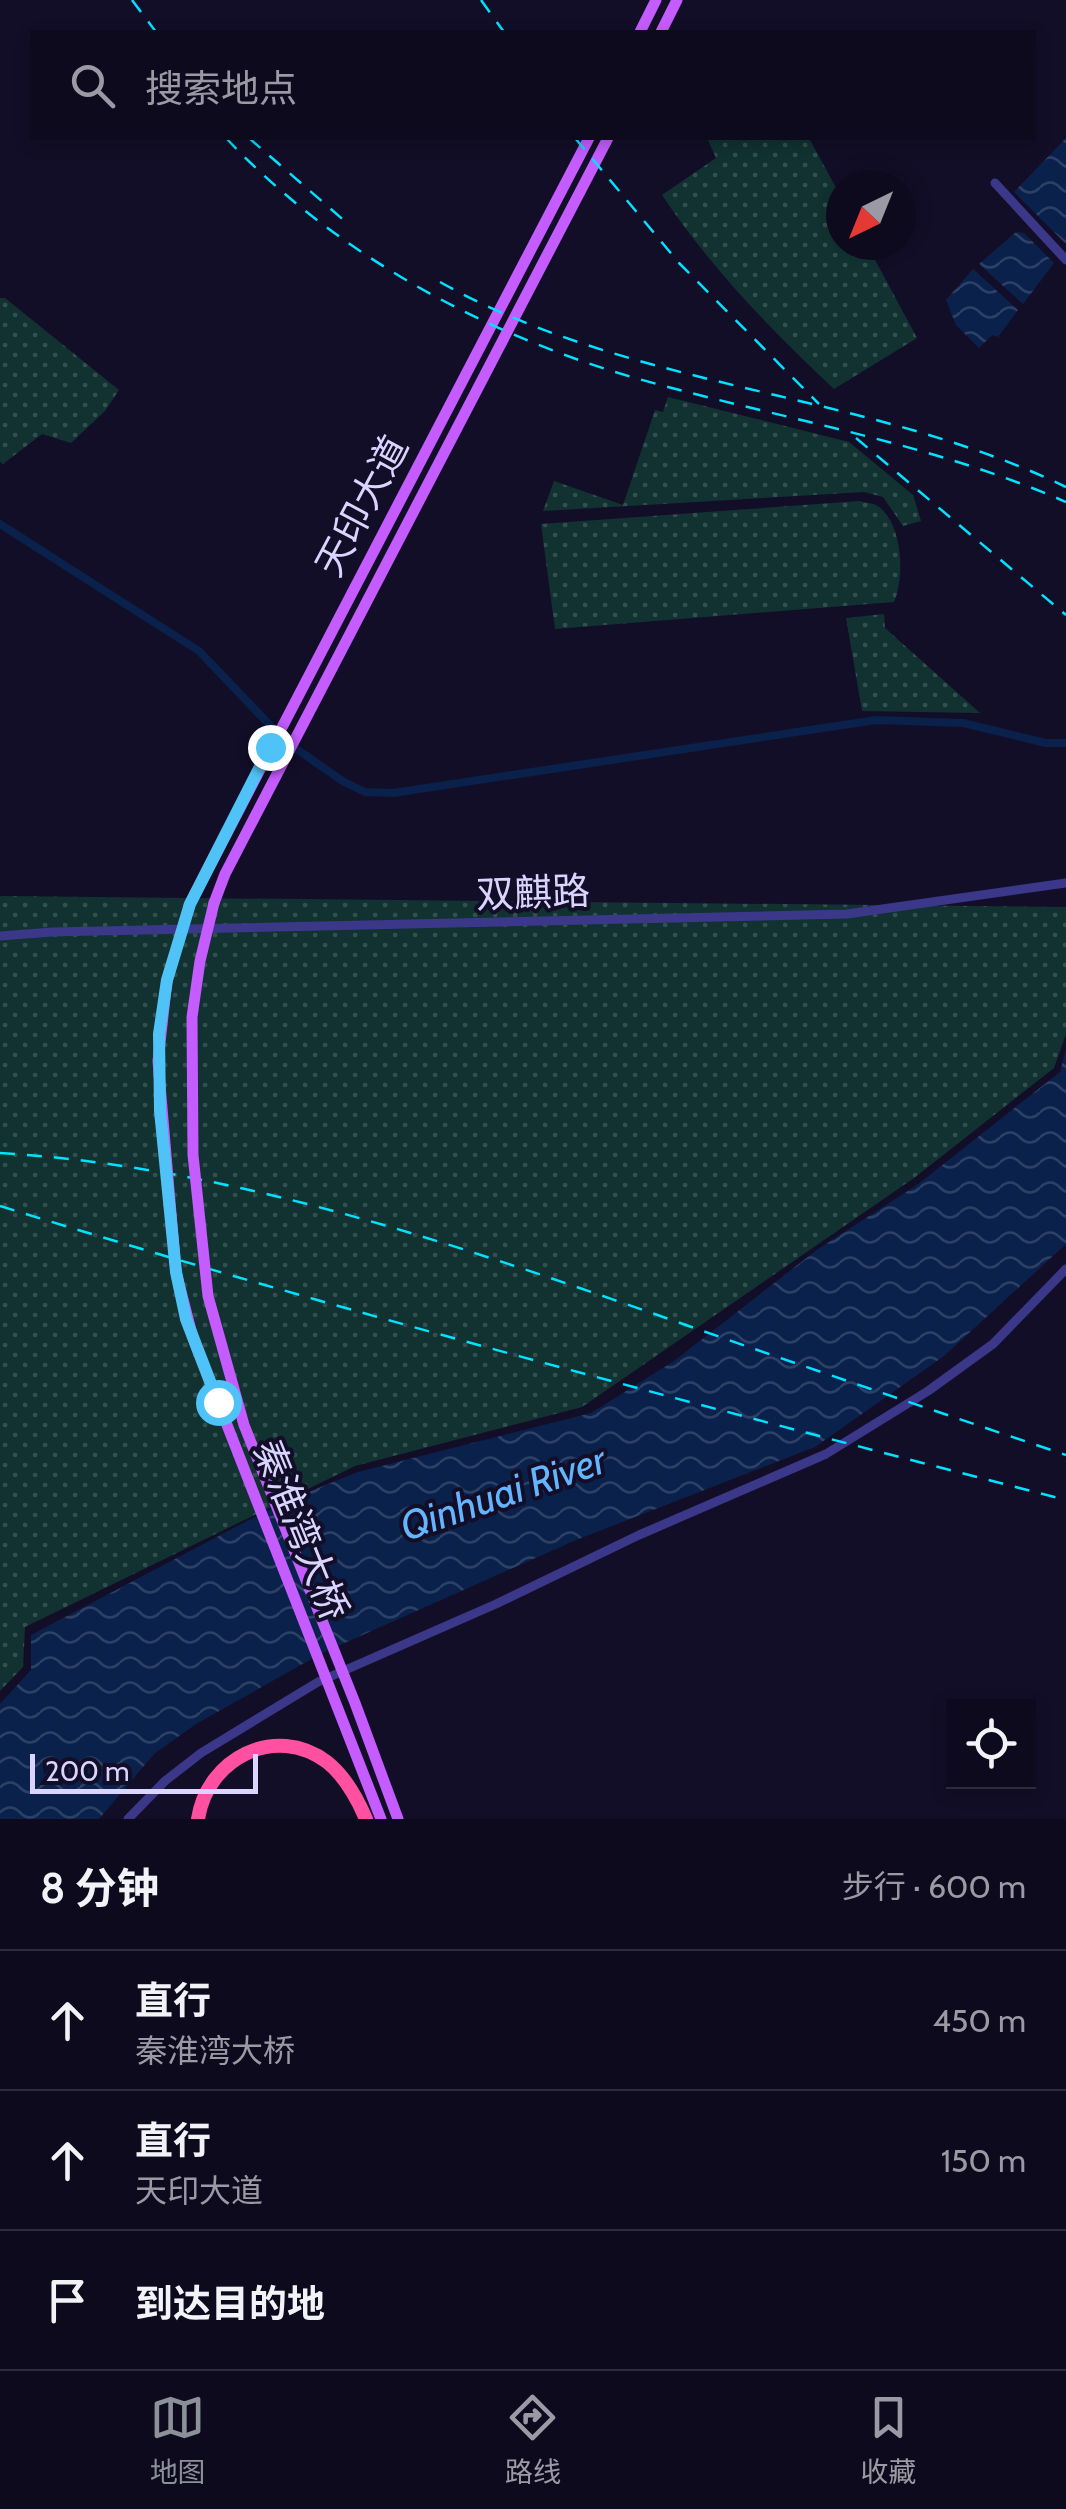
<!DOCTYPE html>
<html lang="zh">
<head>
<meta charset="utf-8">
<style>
	:root { --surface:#0e0a1e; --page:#1c182b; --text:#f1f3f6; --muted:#9b9aa4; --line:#2e2b3c; --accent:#8c9099 }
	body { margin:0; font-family:Cabin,"Noto Sans SC",sans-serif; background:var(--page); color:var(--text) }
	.controls { position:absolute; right:30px; bottom:30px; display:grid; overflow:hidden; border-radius:0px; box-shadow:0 5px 15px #0003 }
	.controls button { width:90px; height:90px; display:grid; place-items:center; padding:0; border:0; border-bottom:2px solid var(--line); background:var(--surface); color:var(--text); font:50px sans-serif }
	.compass { position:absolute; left:826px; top:170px; width:90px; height:90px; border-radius:50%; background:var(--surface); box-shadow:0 5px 15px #0003; rotate:223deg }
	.scale { position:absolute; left:30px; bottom:25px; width:228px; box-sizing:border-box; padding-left:10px; border:5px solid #dad5ff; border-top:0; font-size:28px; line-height:35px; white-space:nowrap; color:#dad5ff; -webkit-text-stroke:8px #130e28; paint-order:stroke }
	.stop { position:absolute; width:30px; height:30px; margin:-22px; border:8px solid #4fc3f7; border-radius:50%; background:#fff }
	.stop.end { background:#4fc3f7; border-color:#fff; box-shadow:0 2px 10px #0008 }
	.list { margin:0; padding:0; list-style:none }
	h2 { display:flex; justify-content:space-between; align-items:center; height:130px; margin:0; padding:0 40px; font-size:42px }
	h2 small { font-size:32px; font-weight:400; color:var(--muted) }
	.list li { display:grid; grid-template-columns:65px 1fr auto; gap:30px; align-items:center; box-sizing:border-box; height:140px; padding:0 40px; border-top:2px solid var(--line) }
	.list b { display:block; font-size:38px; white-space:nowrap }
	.list p { margin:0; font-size:32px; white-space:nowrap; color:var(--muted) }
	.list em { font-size:32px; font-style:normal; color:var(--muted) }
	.icon { flex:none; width:55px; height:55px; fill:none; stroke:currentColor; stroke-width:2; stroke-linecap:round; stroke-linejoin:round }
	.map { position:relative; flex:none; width:1066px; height:1819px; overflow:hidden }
	.search { position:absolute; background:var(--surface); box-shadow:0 5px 15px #0003; left:30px; right:30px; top:30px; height:110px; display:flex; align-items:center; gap:25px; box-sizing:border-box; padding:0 35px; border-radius:0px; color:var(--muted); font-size:38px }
	.sheet { height:550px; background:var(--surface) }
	nav { display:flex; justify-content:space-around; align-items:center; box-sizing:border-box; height:140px; border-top:2px solid var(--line); background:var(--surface); font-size:28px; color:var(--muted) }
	nav a { display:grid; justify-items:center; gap:5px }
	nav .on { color:var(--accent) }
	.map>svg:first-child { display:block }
	.grass { fill:url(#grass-dots) }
	.water { fill:url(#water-waves) }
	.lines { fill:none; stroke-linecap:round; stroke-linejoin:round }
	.canal { stroke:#0a214b; stroke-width:8 }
	.minor { stroke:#3b3789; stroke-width:9 }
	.major { stroke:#c45cff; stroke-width:11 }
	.highway { stroke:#ff50a1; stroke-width:14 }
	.rail { stroke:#01e2ff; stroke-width:2.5; stroke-dasharray:15 12; stroke-linecap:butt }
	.major-bridge { stroke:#c45cff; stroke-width:11 }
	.route { stroke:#4fc3f7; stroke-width:12 }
	.labels { text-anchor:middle; stroke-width:8; stroke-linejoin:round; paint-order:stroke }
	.street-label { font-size:38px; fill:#dad5ff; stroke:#130e28 }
	.water-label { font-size:40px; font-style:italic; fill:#63b5ff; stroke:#130e28 }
</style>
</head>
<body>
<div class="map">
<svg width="1066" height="1819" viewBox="0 0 1066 1819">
	<defs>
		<pattern id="grass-dots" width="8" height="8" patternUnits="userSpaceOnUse" patternTransform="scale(2.5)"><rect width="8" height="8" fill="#113231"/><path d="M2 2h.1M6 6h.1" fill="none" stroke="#334f50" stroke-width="1.8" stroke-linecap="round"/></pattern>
		<pattern id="water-waves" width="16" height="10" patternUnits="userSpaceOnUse" patternTransform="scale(2.5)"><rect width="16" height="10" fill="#0a214b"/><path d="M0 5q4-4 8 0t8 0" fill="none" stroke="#2d4066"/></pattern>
	</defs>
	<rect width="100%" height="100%" fill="#130e28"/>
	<path class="grass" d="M707,138h102l32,59v48h26l50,93 -83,51c-64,-60 -123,-121 -172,-194l54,-37z
		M0,298h5l114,92 -14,21 -34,32 -29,-9 -39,30 -3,-2z
		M668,397l181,45 64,53 8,26 -18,5 -20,-29 -19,-5 -321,19 11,-30 69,24 32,-95 8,2z
		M860,501c6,2 11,2 16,4 27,16 29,72 18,97l-339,27 -14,-105z
		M884,614l1,14 95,85 -118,-2 -16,-93z
		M0,896l1066,11v127l-12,34 -140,110 -332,229 -227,59 -330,161 -2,40 -23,24z"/>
	<path class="water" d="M1066,138v106l-52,-52z
		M1016,232l8,1 30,30 -31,41 -44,-40z
		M973,269l45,41 -20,27 -6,-2 -13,13 -23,-23 -10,-25z
		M1066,1049v195l-122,112 -129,91 -239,93 -254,113 -126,71 -42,30 -55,65h-99v-115l31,-34v-35l233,-123 54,-24 40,-16 233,-59 83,-52 144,-112 99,-64 143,-113z"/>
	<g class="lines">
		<path class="canal" d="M0,524l199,127 86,90 59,41 21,10 28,1 483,-73 87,3 83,20h20"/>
		<path class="minor" d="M995,183l71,77
			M0,936l52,-4 795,-18 219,-31
			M128,1819l37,-38 36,-28 117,-71 178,-78 143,-69 187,-81 102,-63 65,-47 73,-75"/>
		<path class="major" d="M640,32l16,-32
			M661,32l16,-32
			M214,903l11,-29 383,-736
			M190,904l399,-766"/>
		<path class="highway" d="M198,1819c9,-60 77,-96 129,-57 18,14 30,36 39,57"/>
		<path class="rail" d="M132,0l24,32
			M481,0l23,32
			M226,138c114,121 272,204 431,246 136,37 279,61 409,118
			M249,138l98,85
			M575,138l104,125 140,141
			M440,282c194,109 427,109 626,205
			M856,438l210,177
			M0,1153c231,14 449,89 666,165 133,47 266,92 400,137
			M0,1206c352,109 709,202 1066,294"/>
		<path class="major-bridge" d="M214,903l-14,58 -8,56 1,138 15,141 36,129 111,278 43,116
			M190,904l-23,76 -9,81 18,211 17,66 188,481"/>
	</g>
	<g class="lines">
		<path class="route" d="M218,1402l-32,-83 -10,-47 -16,-161 -1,-77 8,-54 23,-76 80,-157"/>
	</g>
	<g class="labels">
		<g class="street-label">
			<text transform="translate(362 506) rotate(-62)" y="13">天印大道</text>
			<text transform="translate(533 893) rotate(-2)" y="13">双麒路</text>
			<text transform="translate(301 1530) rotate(68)" y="13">秦淮湾大桥</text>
		</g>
		<g class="water-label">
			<text transform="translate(503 1493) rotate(-19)" y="14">Qinhuai River</text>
		</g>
	</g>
</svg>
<div class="controls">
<button><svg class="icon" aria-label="locate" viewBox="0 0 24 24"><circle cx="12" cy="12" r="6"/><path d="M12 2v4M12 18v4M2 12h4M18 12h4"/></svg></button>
</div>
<svg class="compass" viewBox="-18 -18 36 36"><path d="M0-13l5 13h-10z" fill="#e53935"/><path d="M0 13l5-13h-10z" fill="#9b9aa4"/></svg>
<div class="scale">200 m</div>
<div class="stop" style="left:218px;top:1402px"></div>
<div class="stop end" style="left:270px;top:747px"></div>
<div class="search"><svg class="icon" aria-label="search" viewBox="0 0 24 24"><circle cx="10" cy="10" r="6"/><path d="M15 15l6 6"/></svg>搜索地点</div>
</div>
<section class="sheet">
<h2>8 分钟<small>步行 · 600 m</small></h2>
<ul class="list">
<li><svg class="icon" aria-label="ahead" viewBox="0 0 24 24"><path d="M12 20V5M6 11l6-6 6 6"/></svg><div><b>直行</b><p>秦淮湾大桥</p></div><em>450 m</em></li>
<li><svg class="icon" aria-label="ahead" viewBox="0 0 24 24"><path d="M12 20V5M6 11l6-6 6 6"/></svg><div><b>直行</b><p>天印大道</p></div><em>150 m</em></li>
<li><svg class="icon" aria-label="arrive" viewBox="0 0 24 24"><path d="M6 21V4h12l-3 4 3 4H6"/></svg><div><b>到达目的地</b></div></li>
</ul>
</section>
<nav>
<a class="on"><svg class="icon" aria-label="map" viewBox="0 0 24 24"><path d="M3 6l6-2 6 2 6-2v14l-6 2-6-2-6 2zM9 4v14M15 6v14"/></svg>地图</a>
<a><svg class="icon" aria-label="directions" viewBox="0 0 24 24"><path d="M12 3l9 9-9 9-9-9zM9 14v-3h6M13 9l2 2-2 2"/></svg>路线</a>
<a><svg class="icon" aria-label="saved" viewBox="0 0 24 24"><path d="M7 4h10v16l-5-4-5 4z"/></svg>收藏</a>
</nav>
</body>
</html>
